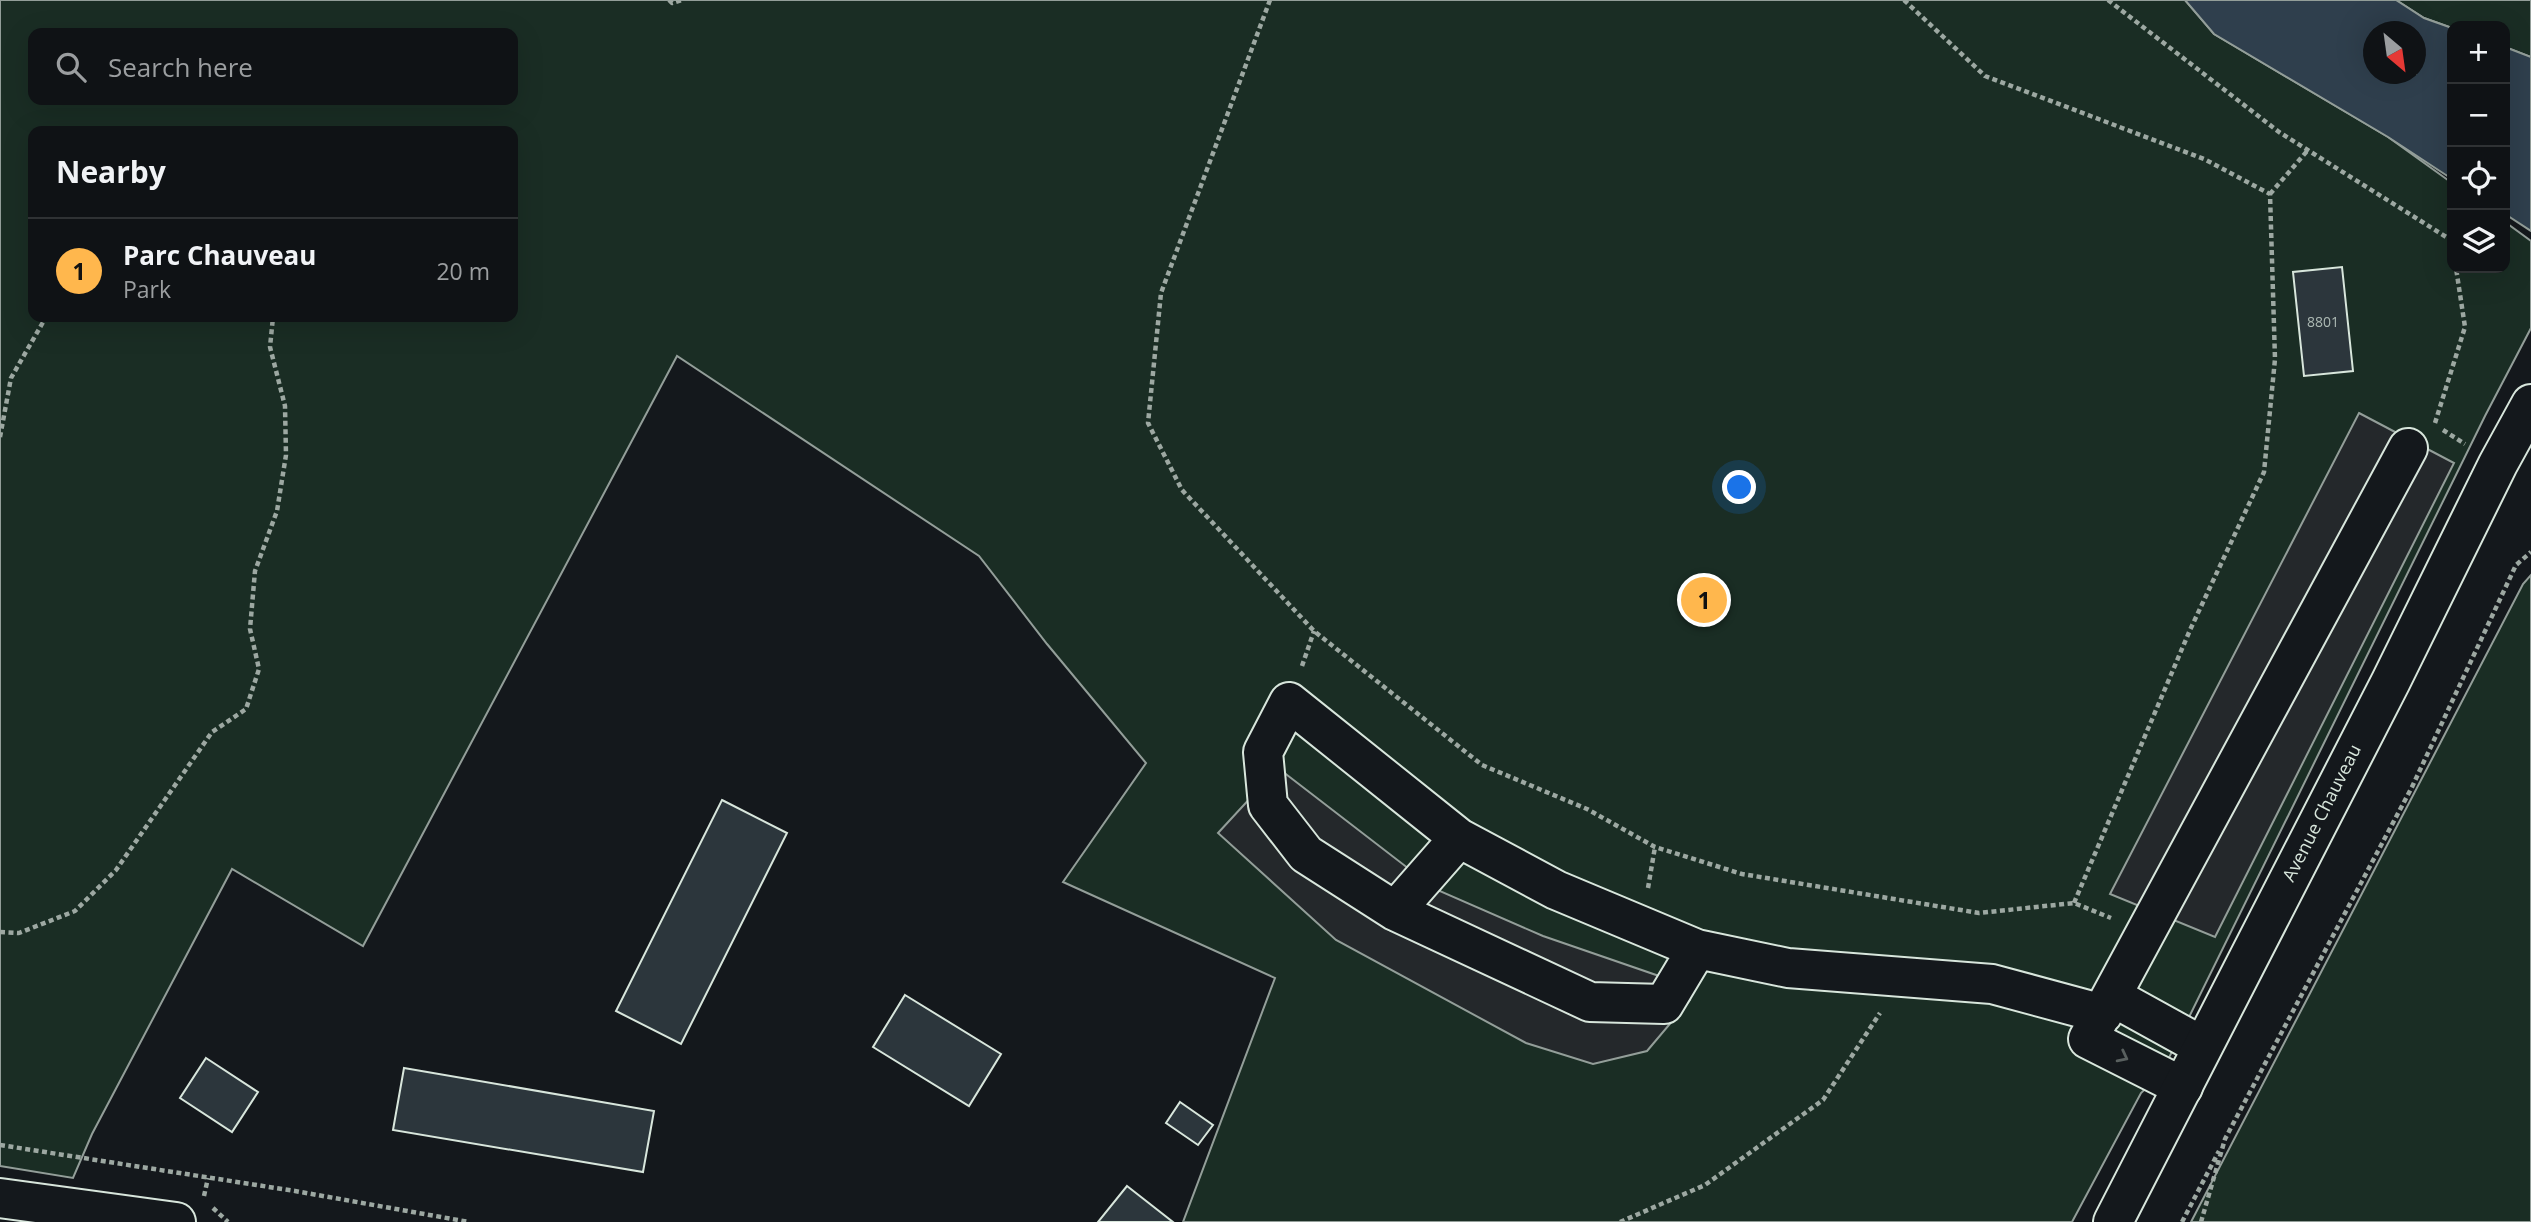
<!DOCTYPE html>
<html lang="en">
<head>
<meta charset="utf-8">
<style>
	:root { --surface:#0f1215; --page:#181b1e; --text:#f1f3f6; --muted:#9b9ea0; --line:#2f3234; --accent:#ffb74d }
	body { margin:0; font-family:"Open Sans",sans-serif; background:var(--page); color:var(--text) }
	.controls { position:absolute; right:21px; top:21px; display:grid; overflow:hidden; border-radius:14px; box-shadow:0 7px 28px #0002 }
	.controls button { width:63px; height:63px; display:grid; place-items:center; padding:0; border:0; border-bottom:2px solid var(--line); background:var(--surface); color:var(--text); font:35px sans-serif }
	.compass { position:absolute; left:2363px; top:21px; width:63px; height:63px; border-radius:50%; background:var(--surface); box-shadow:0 7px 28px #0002; rotate:151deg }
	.you { position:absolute; left:1740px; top:488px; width:24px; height:24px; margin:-18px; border:5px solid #fff; border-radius:50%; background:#1a73e8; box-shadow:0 0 0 10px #1a73e833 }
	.badge { display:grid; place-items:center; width:46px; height:46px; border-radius:50%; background:var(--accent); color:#111; font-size:23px; font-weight:700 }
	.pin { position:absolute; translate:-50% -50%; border:4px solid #fff; box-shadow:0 2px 7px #0006 }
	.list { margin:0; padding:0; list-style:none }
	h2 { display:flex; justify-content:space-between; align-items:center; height:91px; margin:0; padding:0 28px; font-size:30px }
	h2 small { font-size:23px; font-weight:400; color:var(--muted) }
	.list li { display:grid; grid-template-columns:46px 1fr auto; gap:21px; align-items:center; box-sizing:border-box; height:105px; padding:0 28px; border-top:2px solid var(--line) }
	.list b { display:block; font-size:26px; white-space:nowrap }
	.list p { margin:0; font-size:23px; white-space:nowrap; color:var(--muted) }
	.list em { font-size:23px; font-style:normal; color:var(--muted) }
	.icon { flex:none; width:38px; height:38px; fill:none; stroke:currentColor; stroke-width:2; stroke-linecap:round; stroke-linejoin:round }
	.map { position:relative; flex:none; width:2531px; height:1222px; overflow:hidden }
	.search { position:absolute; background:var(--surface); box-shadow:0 7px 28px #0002; left:28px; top:28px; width:490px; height:77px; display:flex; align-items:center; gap:18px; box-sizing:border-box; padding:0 24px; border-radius:14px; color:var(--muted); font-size:26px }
	.panel { position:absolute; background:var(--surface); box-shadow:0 7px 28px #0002; left:28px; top:126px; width:490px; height:196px; border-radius:14px }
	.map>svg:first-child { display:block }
	.green { fill:#1a2d24; stroke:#939e99; stroke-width:2; fill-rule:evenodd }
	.parking { fill:#24282b; stroke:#939e99; stroke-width:2 }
	.water { fill:#2f3f4d; stroke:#939e99; stroke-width:2; fill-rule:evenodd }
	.building { fill:#2c363c; stroke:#d8e6dc; stroke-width:2 }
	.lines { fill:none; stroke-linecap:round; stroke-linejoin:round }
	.minor-casing { stroke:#d8e6dc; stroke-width:42 }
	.major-casing { stroke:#d8e6dc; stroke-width:42 }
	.path { stroke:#9da8a2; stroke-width:4.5; stroke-dasharray:5 3.5; stroke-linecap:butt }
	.minor { stroke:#14181c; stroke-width:38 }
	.major { stroke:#14181c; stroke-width:38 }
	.oneway { stroke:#59605f }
	.labels { text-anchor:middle; stroke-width:5; stroke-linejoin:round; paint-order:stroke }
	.number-label { font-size:14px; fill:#adbab4 }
	.street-label { font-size:18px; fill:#d8e6dc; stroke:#14181c }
</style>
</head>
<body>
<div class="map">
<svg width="2531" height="1222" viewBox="0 0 2531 1222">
	<rect width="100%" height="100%" fill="#14181c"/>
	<path class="green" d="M0,0h2185l29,34 174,103 64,46v85h53v-46l26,19v87l-46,88 -324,658 -20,19 -69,129h-889l92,-244 -212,-96 83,-119 -99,-119 -68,-88 -302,-200 -314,590 -131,-77 -140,265 -19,44 -73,-12zM33,33h480v67h-480zM33,131h480v186h-480z
		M2396,0h135v57l-26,-10v-21h-53v2l-28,-10z
		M2531,575v647h-340l332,-638z"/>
	<path class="parking" d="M2359,413l95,50 -239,474 -105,-43z
		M1278,768l157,121 108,47 116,40 31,24 -43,51 -54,13 -67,-21 -190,-103 -118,-107z"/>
	<path class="water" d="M2185,0h211l28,18 28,10v151l-64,-42 -174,-103zM2374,32h42v42h-42z
		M2505,47l26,10v174l-26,-17z"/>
	<path class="building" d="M2342,267l11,104 -49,5 -11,-104z
		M722,800l65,33 -106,211 -65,-33z
		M905,995l96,59 -32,52 -96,-59z
		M206,1058l52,34 -26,40 -52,-34z
		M404,1068l250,43 -11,61 -250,-42z
		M1180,1102l33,23 -15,20 -32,-22z
		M1127,1186l46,36h-75z"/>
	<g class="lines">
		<g class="minor-casing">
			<path id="minor" d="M1395,911l64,-73
				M1697,949l-33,55 -74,-2 -195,-91 -89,-57 -38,-49 -5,-53 26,-50 170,136 97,52 141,59 91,19 204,16 111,30
				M2113,997l89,49
				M2183,1087l-95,-48 320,-591
				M0,1198l176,24"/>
		</g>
		<g class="major-casing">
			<path id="major" d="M2113,1222l278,-541 107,-217 33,-60"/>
		</g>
		<path class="path" d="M669,0l3,3 10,-3
			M1270,0l-109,293 -13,130 34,67 132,141 168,134 105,44 68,38 87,27 237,39 95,-10 37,15
			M1904,0l81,76 219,83 66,35 5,165 -11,113 -74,158 -116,273
			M2108,0l171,132 172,108 1,8
			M2270,194l38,-44
			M2435,423l30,-96 -9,-59
			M2443,430l22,14
			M0,437l11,-59 35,-61
			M1302,666l12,-35
			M1648,888l7,-41
			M0,932l19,1 56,-22 41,-41 96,-138 34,-23 13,-40 -9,-40 5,-58 22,-60 9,-56 -1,-49 -15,-59 3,-30
			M0,1145l295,46 174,31
			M204,1196l4,-18
			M213,1208l15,14
			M1620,1222l85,-37 118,-85 57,-87
			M2182,1222l37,-71
			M2201,1222l24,-83 187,-352 104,-222 15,-13"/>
		<use href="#minor" class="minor"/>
		<use href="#major" class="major"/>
	</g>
	<defs><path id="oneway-chevron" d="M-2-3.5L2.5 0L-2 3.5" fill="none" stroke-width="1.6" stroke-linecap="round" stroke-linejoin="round" transform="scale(1.75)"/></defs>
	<use class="oneway" href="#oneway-chevron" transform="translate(2123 1057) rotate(27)"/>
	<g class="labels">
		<g class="number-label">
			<text x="2323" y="327">8801</text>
		</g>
		<g class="street-label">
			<text transform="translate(2322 813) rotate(-63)" y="6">Avenue Chauveau</text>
		</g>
	</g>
</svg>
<div class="controls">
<button>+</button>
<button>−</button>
<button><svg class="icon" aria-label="locate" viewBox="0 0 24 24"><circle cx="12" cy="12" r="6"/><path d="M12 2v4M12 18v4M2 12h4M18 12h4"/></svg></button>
<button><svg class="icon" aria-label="layers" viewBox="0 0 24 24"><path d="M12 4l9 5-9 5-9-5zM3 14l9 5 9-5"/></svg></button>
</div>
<svg class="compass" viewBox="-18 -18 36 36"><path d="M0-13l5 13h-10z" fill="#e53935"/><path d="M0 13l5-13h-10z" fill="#9b9ea0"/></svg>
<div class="you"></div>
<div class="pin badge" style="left:1704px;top:600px">1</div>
<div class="search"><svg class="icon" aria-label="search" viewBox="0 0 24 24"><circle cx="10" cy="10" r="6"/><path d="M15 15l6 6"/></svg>Search here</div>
<section class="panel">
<h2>Nearby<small></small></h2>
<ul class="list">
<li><span class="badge">1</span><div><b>Parc Chauveau</b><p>Park</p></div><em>20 m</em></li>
</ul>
</section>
</div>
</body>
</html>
